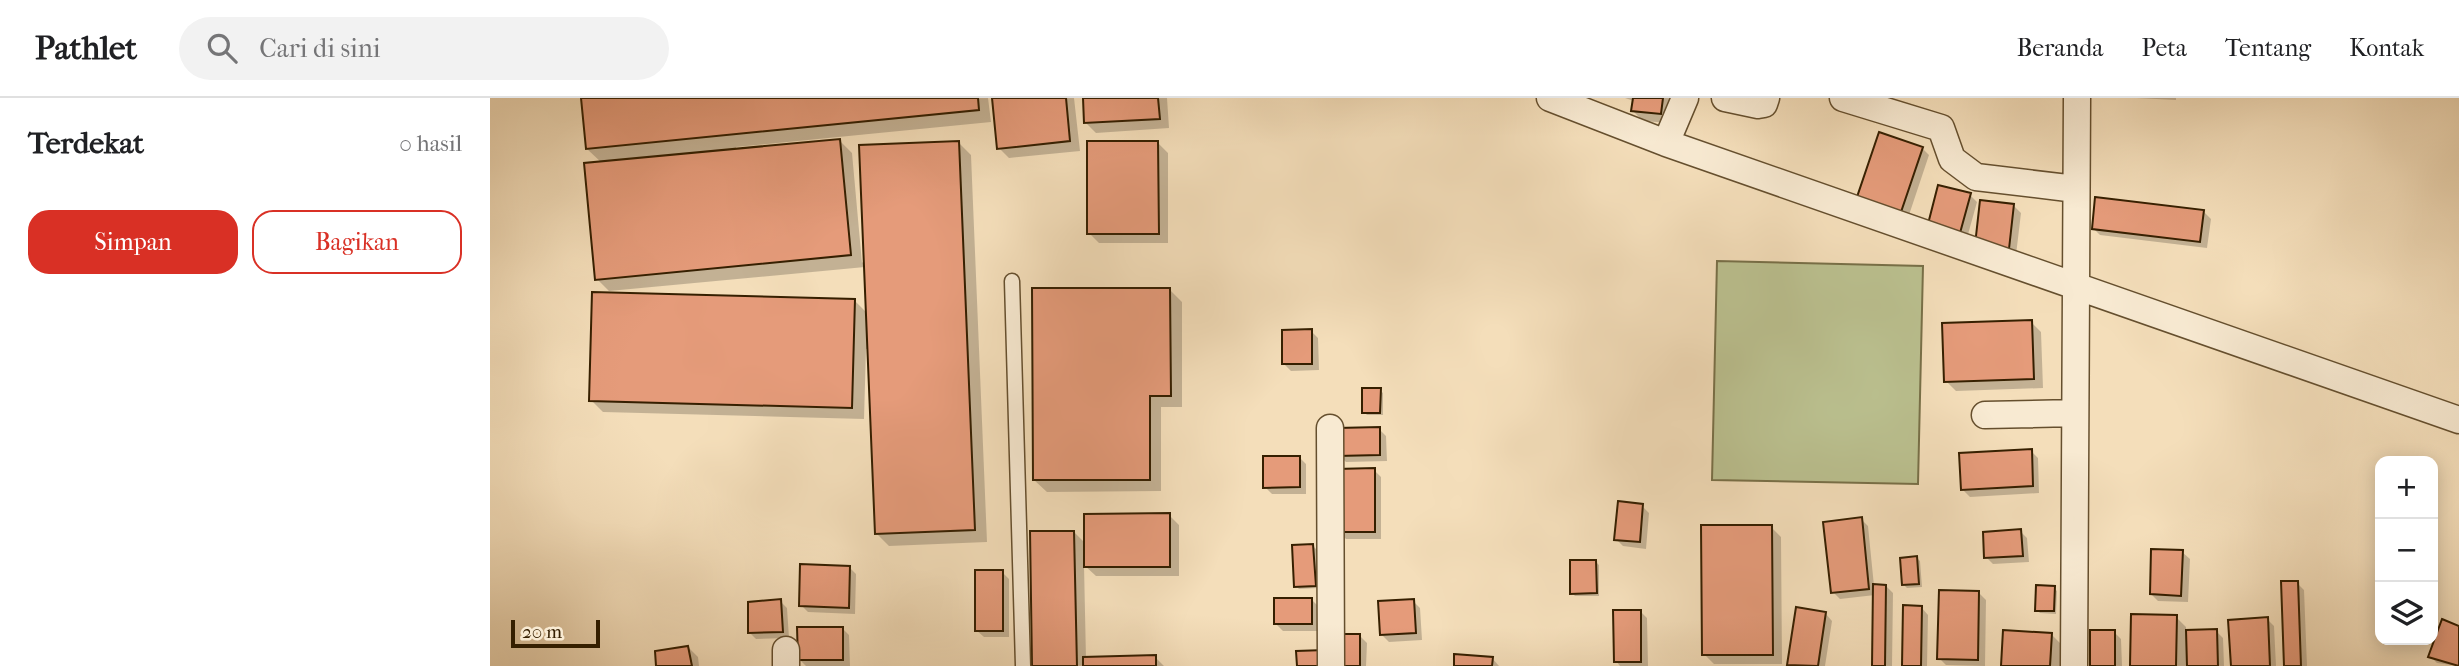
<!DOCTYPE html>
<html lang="id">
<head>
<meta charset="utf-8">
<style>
	:root { --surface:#fff; --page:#f2f2f2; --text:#202124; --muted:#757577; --line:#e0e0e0; --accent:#d93025 }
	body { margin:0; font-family:"IM FELL French Canon",serif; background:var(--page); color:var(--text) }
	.controls { position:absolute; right:21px; bottom:21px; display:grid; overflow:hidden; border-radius:14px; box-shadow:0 4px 18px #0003 }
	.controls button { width:63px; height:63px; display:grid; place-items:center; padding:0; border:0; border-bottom:2px solid var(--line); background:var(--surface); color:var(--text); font:35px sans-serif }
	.scale { position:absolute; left:21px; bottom:18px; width:89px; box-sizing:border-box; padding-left:7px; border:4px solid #351f00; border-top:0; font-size:19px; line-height:24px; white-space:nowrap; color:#351f00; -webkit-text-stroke:5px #f8ead2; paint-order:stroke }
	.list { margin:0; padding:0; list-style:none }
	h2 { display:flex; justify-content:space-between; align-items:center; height:91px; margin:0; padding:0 28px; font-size:30px }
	h2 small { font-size:23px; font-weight:400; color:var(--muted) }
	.actions { display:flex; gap:14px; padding:21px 28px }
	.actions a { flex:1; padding:16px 0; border:2px solid var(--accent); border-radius:21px; text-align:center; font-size:24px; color:var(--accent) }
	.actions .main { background:var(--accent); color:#fff }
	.icon { flex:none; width:38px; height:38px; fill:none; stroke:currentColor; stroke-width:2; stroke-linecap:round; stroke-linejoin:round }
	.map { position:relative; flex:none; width:1969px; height:568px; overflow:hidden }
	header { display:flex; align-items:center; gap:42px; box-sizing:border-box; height:98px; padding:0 35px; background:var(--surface); border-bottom:2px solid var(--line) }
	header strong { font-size:33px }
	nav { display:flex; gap:38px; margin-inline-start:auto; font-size:24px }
	.search { width:490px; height:63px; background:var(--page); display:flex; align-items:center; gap:18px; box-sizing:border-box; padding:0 24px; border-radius:38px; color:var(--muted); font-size:26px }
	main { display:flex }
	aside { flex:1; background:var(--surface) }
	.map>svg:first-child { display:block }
	.green { fill:#bbc190; stroke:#787048; stroke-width:2 }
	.shadow { fill:#0003 }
	.building { fill:#e59b7a; stroke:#351f00; stroke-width:2 }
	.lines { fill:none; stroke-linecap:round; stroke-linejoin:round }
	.lane-casing { stroke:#654f2e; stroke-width:17 }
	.street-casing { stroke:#654f2e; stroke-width:29 }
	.lane { stroke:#f8ead2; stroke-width:14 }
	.street { stroke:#f8ead2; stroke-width:26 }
</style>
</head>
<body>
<header>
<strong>Pathlet</strong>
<div class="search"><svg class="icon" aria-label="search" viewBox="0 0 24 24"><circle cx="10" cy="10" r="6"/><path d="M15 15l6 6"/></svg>Cari di sini</div>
<nav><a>Beranda</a><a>Peta</a><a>Tentang</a><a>Kontak</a></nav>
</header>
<main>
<aside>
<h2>Terdekat<small>0 hasil</small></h2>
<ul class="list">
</ul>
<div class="actions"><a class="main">Simpan</a><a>Bagikan</a></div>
</aside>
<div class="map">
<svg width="1969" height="568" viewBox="0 0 1969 568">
	<rect width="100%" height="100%" fill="#f4deba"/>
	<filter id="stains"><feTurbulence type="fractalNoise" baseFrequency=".00286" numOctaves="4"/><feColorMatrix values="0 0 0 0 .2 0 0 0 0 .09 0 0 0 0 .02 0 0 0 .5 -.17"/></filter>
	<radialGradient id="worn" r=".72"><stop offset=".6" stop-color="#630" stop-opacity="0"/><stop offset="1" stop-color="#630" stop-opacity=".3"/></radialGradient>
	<path class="green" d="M1227,163l206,5 -5,218 -206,-4z"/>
	<path class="shadow" d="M93,0h405l3,24 -255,25v4l104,-10 12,12 10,110 97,-120 12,12 16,387 -98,4 -13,-13 -7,-184h-3l-2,70 -261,-7 -12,-12 264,-99 12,12 -2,-46 -256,24 -12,-12 5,-116 -15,-14z
		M504,0h80l6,53 -71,7 -10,-10z
		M594,0h83l2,30 -73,5 -10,-10z
		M1135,0h65l-20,25 -27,-2 -10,-10 1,-10z
		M1646,0h40v2z
		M668,45l10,10v90h-69l-10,-10z
		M1432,50l7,7 -21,63 -42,-14z
		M1480,97l7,7 -10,36 -30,-8z
		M1524,108l7,7 -5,42 -32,-4z
		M1714,114l7,7 -4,29 -107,-13 -7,-7z
		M680,192l12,12v105h-21v84l-114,1 -13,-12z
		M1541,224l10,10 2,56 -87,3 -10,-10z
		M821,233l7,7 1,32 -28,1 -7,-7z
		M890,292l3,3v22h-16l-3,-3z
		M889,331l7,7 1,25 -41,1 -7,-7z
		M1541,353l7,7 1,35 -69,4 -7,-7z
		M809,359l7,7v30h-34l-7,-7z
		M884,372l7,7v62h-35l-7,-7z
		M1152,408l7,7 -3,36 -23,-3 -7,-7z
		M679,417l10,10v51h-83l-12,-11 2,94 69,-2 9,9h-130l40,-134 12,12z
		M1371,421l7,7 6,60h12l7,7 -1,73h-18l1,-71 -35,4 -7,-7z
		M1281,429l10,10 1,127h-68l-10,-10z
		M1530,433l7,7 2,24 -36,2 -7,-7z
		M823,448l3,3 2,39 -19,1 -3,-3z
		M1692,454l8,7 -2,43 -30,-1 -7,-7z
		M1427,460l3,3 2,26 -15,1 -3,-3z
		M1106,464l3,3v31h-24l-3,-3z
		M359,469l7,7 -1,40 -47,-2 -7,-7z
		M512,474l7,7v58h-25l-8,-7z
		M1807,485l7,7 3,76h-22z
		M1564,490l3,3 -1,23 -16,-1 -3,-3z
		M1489,495l7,7 -1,66 -39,-1 -7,-7z
		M822,502l7,7v24h-36l-7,-7z
		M290,503l7,7 2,30 -33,1 -7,-7z
		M923,503l7,7 2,32 -33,2 -7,-7z
		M1431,509l7,8 -1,51h-23z
		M1150,513l7,7 1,48h-28l-4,-5z
		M1335,515l7,8 -7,45h-34z
		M1686,519l10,10v5l30,-1 7,7 1,28h-93z
		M1777,521l7,7 2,40h-43z
		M1969,529v39l-22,-3 -7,-7z
		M352,530l7,7 1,31h-44l-6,-6z
		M1624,534l7,7 1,27h-30z
		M1562,537l10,10 -2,21h-58z
		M870,538l7,7 -1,23h-30z
		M198,549l10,10 1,9h-42z
		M1002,560l7,8h-44z"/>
	<path class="building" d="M91,0h397l1,12 -393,39z
		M502,0h74l4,43 -73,8z
		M593,0h75l2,21 -76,4z
		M1143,0h30l-2,16 -30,-3z
		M1389,34l44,15 -22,65 -44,-15z
		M350,41l11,116 -256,25 -11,-117z
		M469,43l16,389 -100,4 -16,-389z
		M597,43h71l1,93h-72z
		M1448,87l33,8 -11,40 -32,-9z
		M1605,99l109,13 -4,32 -108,-13z
		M1490,102l34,4 -5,45 -34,-4z
		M542,190h138l1,108h-21v84h-117z
		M102,194l263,7 -3,109 -263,-7z
		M1542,222l2,59 -90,3 -2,-59z
		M822,231v35h-30v-34z
		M872,290h19l-1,25h-18z
		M890,329v28l-43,1v-28z
		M1542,351l1,37 -72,4 -2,-37z
		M773,358h37v31l-37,1z
		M885,370v64h-38l-1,-63z
		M1128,403l25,3 -3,38 -26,-2z
		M680,415v54h-86v-53z
		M1372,419l7,72 -38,4 -8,-71z
		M1211,427h71l1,130h-71z
		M1531,431l2,27 -39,2 -1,-26z
		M540,433h44l3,135h-45z
		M823,446l3,42 -22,1 -2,-42z
		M1661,451l32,1 -2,46 -31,-2z
		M1427,458l2,28 -17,1 -2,-27z
		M1080,462h26l1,33 -27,1z
		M310,466l50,2 -1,42 -50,-2z
		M485,472h28v61h-28z
		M1791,483h17l3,85h-17z
		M1383,486l13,1 -1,81h-13z
		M1546,487l19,1 -1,25h-19z
		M1449,492l40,1 -1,69 -41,-1z
		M784,500h38v26h-38z
		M291,501l2,33 -35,1v-31z
		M924,501l2,34 -36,2 -2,-34z
		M1413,507l19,1 -1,60h-19z
		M1306,509l30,5 -8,54 -31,-1z
		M1123,512h28v52h-27z
		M1641,516l46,1 -1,51h-46z
		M1778,519l2,49h-39l-3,-46z
		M1952,521l17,7v40l-31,-9z
		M307,529h46v33h-45z
		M1727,531l1,37h-31l-1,-36z
		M1513,532l49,3 -2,33h-49z
		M1600,532h25v36h-25z
		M845,536h25v32h-26z
		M198,548l4,20h-36l-1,-15z
		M835,552v16h-28l-1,-15z
		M964,556l39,3 -1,9h-38z
		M666,557v11h-73v-9z"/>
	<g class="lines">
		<g class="lane-casing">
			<path id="lane" d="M522,183l11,385"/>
		</g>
		<g class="street-casing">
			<path id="street" d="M1060,0l116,45 793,277
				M1235,0l33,7 6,-1 2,-6
				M1353,0l98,30 11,31 24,18 100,12
				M1176,45l19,-45
				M1495,317l90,-2
				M840,330l1,238
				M296,568v-16
				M1584,568l3,-568"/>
		</g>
		<use href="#lane" class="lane"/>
		<use href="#street" class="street"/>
	</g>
	<rect width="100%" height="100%" filter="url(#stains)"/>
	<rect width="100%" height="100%" fill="url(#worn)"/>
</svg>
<div class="controls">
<button>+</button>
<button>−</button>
<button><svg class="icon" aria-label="layers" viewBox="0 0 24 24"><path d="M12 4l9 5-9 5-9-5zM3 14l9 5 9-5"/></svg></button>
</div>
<div class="scale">20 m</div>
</div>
</main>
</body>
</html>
